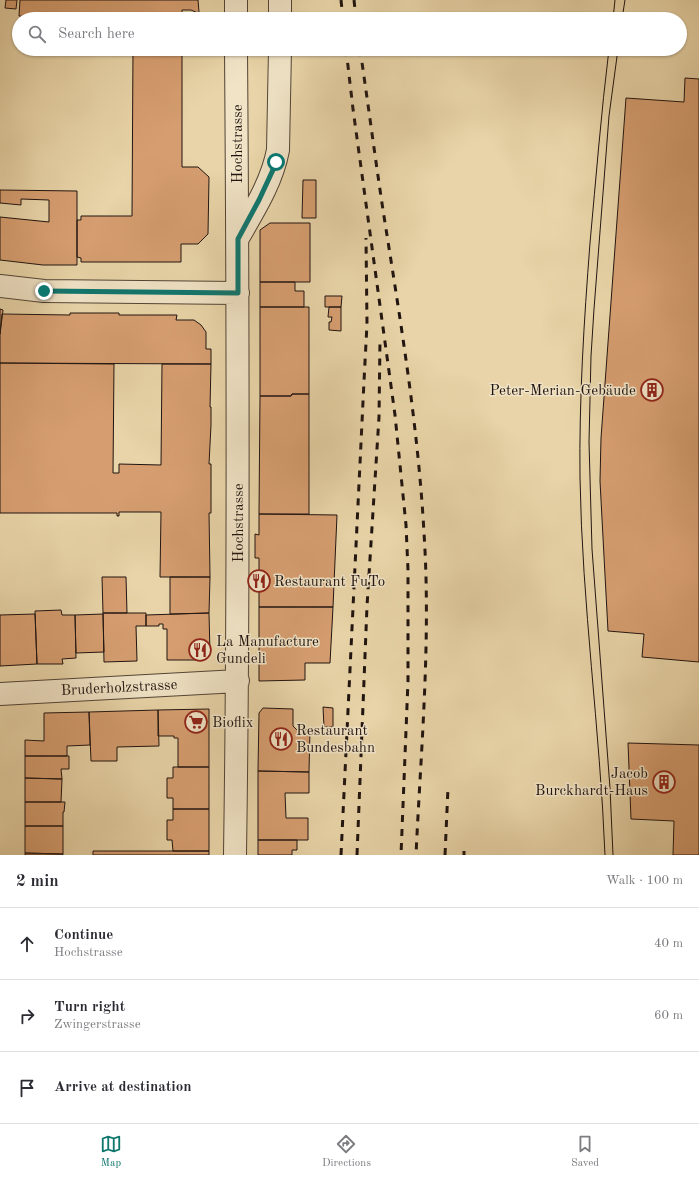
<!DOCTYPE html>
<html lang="en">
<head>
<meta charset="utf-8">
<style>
	:root { --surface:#fff; --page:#f2f2f3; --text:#2b2b33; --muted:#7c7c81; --line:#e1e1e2; --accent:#0f766e }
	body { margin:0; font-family:"Old Standard TT",serif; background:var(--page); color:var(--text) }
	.stop { position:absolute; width:12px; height:12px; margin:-9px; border:3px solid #0f766e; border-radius:50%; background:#fff }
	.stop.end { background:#0f766e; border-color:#fff; box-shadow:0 1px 4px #0008 }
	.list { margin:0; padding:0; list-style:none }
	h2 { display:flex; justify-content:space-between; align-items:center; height:52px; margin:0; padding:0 16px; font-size:17px }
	h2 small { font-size:13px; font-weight:400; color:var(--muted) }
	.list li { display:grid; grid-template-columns:26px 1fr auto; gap:12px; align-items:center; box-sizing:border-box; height:72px; padding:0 16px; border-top:1px solid var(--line) }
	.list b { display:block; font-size:15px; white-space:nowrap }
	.list p { margin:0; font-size:13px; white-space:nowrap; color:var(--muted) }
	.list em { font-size:13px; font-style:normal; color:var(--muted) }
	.icon { flex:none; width:22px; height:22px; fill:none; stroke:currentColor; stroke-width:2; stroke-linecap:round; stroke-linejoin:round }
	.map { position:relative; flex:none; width:699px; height:855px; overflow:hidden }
	.search { position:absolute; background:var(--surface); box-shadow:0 1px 3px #0004; left:12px; right:12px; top:12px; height:44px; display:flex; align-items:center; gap:10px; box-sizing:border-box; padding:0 14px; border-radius:22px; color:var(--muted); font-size:15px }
	.sheet { height:268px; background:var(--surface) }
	nav { display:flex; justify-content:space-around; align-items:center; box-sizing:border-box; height:56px; border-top:1px solid var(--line); background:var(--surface); font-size:11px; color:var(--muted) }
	nav a { display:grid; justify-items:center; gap:2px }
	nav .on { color:var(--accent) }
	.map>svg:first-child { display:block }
	.building { fill:#d69e70; stroke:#201410 }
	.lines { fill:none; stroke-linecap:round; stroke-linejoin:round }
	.minor-casing { stroke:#524436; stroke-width:24 }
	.minor { stroke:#f0e3c6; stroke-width:22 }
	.tram { stroke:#201410; stroke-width:1 }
	.rail { stroke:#201410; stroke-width:3; stroke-dasharray:7 7; stroke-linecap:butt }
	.route { stroke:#0f766e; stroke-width:5 }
	.labels { text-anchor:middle; stroke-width:3; stroke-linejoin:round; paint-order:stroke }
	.street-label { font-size:15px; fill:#201410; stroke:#f0e3c6 }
	.poi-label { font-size:15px; fill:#201410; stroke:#f0e3c6; text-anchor:start }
</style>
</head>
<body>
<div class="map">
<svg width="699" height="855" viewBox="0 0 699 855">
	<rect width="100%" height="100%" fill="#e8d4a8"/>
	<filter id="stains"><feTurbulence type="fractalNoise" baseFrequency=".005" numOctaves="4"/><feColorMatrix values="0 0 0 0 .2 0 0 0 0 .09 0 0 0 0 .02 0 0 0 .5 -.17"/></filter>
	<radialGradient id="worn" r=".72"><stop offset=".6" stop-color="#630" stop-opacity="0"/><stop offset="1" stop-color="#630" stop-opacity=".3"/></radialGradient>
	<path class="building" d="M6,0h11l-1,9 -11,-1z
		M20,0h178l1,12 -1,1 -7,-3h-9v9h-130l-33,-3z
		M133,49h49v118h16l11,10 -1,57 -10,10h-17v18h-100v-4l-4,-1v-37h4v-4h51z
		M685,78l14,1v583l-57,-5 2,-23 -36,-3 -8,-150 1,-43 25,-340 58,4z
		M303,180h13v38h-14z
		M0,190l77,1v74h-34l-43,-5v-43l49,5v-22l-28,-1v6l-21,-2z
		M270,223h40v59h-50v-52z
		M260,282h35v9h9v16h-44z
		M325,296h17l-1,11h-16z
		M260,307h49v87h-17l-1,2h-31z
		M329,307h12v24l-12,-1v-8h2l1,-5h-4z
		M0,309l3,1 -3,24z
		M70,313h49v2h58l-1,5h18l7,5 5,7v17h5v15l-211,-1v-29l2,-20 68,1z
		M0,363l114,1 -1,109h6v-9l42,1 1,-101h49l-1,43h1v18l-2,39h2v49h-2l1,64h-50l1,-65h-42v4h-2v-3h-117z
		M292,394h17v120h-50l1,-118h31z
		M259,514l78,1 -4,92h-74v-49h-4v-24l4,1z
		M102,577h24l1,36h-24z
		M170,577h40l-1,36 -39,1z
		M259,607h74l-3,56h-25v17l-46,1z
		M61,610l1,5h13l1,43 -14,1 1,5h-26l-2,-53z
		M103,613h43v13h-10l1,35 -33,1z
		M209,613l1,40 -6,7h-37v-31h-4v-5h-4v2h-13v-11z
		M35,614l2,50 -37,2v-51z
		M103,614l1,38 -28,1 -1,-38z
		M323,707l10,1v19h-9z
		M263,708l30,1v17l4,4h13l-1,42 -51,-1 1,-58z
		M209,709v58h-31v-29h-4v-2h-16v-26z
		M158,710l1,36 -42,1v14h-26l-2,-49z
		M89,712l1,33 -23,1v10h-42v-16l19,1v-28z
		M628,743l71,2v110h-26l1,-34 -43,-2z
		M25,756h44v13h-8l1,10 -37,-1z
		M173,767h36v42h-36v-11h-6v-20h6z
		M258,771l51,1v21h-24l1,25h22v22h-50z
		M25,778l37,1 -1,23h-36z
		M25,802h40l-1,10h-1v14h-38z
		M173,809h36v42h-36l-1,-11h-5v-20h6z
		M25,826h38v28l-38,-1z
		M258,840h39v10h-5v5h-34z
		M93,851h116v4h-116z
		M25,853l38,1v1h-38z"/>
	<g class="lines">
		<g class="minor-casing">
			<path id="minor" d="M236,0v19
				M280,19v-19
				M238,238c16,-28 34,-56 40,-88l2,-101
				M0,286l44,5 194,2
				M0,694l238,-13
				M235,855c4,-269 3,-537 1,-806"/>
		</g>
		<use href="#minor" class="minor"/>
		<path class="tram" d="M613,19l2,-19
			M622,19l3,-19
			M605,855c-5,-126 -23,-251 -25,-377 -1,-79 4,-157 10,-235 6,-65 11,-129 19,-194
			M613,855l-3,-67 -18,-239 -3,-107 2,-86 3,-47 15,-193 9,-67"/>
		<path class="rail" d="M341,0l2,19
			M354,0l2,19
			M346,49l7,60 42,306 11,110 2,45v111l-7,174
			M360,49c8,54 15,108 23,161 17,108 35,215 41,323 7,107 -3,215 -8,322
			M464,851v4
			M341,855l23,-474 3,-57 -1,-86
			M357,855l10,-249 12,-189 1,-77
			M445,855l3,-67"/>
	</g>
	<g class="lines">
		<path class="route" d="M44,291l194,2v-54l21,-39 13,-28 4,-10"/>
	</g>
	<defs>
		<g id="building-ring" transform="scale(1.15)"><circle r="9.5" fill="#f0e3c6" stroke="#8f2418" stroke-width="1.5"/><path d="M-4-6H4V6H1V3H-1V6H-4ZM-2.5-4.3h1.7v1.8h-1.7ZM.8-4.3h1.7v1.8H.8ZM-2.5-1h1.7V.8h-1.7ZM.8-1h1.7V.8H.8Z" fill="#8f2418"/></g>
		<g id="restaurant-ring" transform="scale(1.15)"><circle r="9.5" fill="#f0e3c6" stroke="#8f2418" stroke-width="1.5"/><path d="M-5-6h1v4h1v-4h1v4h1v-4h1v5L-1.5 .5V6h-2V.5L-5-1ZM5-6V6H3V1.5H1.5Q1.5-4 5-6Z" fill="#8f2418"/></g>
		<g id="supermarket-ring" transform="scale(1.15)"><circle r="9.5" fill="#f0e3c6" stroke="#8f2418" stroke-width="1.5"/><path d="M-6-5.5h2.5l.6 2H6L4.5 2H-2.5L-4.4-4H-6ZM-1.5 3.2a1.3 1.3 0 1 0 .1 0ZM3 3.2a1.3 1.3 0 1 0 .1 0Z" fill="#8f2418"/></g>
	</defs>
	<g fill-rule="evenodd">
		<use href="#building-ring" x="652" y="390"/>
		<use href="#restaurant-ring" x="259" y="581"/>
		<use href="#restaurant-ring" x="200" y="650"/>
		<use href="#supermarket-ring" x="196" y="722"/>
		<use href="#restaurant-ring" x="281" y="739"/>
		<use href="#building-ring" x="664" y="782"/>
	</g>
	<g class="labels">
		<g class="street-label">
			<text transform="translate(237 144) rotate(-90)" y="5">Hochstrasse</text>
			<text transform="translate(238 523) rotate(-90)" y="5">Hochstrasse</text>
			<text transform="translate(119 687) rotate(-3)" y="5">Bruderholzstrasse</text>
		</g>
		<g class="poi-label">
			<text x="636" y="395" text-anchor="end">Peter-Merian-Gebäude</text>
			<text x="274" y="586">Restaurant FuTo</text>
			<text x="216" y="646">La Manufacture<tspan x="216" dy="17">Gundeli</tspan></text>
			<text x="212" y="727">Bioflix</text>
			<text x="296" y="735">Restaurant<tspan x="296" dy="17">Bundesbahn</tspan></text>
			<text x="648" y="778" text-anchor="end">Jacob<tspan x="648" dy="17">Burckhardt-Haus</tspan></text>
		</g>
	</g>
	<rect width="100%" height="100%" filter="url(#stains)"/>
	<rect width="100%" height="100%" fill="url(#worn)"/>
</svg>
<div class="stop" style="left:276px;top:162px"></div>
<div class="stop end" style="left:44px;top:291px"></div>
<div class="search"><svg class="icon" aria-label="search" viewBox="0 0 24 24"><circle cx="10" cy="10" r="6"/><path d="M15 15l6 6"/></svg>Search here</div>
</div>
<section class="sheet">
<h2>2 min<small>Walk · 100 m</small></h2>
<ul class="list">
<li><svg class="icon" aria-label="ahead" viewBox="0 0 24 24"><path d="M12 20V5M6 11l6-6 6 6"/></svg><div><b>Continue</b><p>Hochstrasse</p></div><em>40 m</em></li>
<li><svg class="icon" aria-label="right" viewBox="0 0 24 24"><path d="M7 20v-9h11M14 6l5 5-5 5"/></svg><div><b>Turn right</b><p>Zwingerstrasse</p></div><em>60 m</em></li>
<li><svg class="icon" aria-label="arrive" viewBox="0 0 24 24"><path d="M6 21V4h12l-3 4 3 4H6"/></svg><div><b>Arrive at destination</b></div></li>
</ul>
</section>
<nav>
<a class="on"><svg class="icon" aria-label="map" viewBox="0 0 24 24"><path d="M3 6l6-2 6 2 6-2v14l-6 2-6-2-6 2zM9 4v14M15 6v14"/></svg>Map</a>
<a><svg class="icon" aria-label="directions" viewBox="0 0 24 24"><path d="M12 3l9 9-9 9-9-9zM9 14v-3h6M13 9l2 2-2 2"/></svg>Directions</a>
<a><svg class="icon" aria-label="saved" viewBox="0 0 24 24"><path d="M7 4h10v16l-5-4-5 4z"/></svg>Saved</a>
</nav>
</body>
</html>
